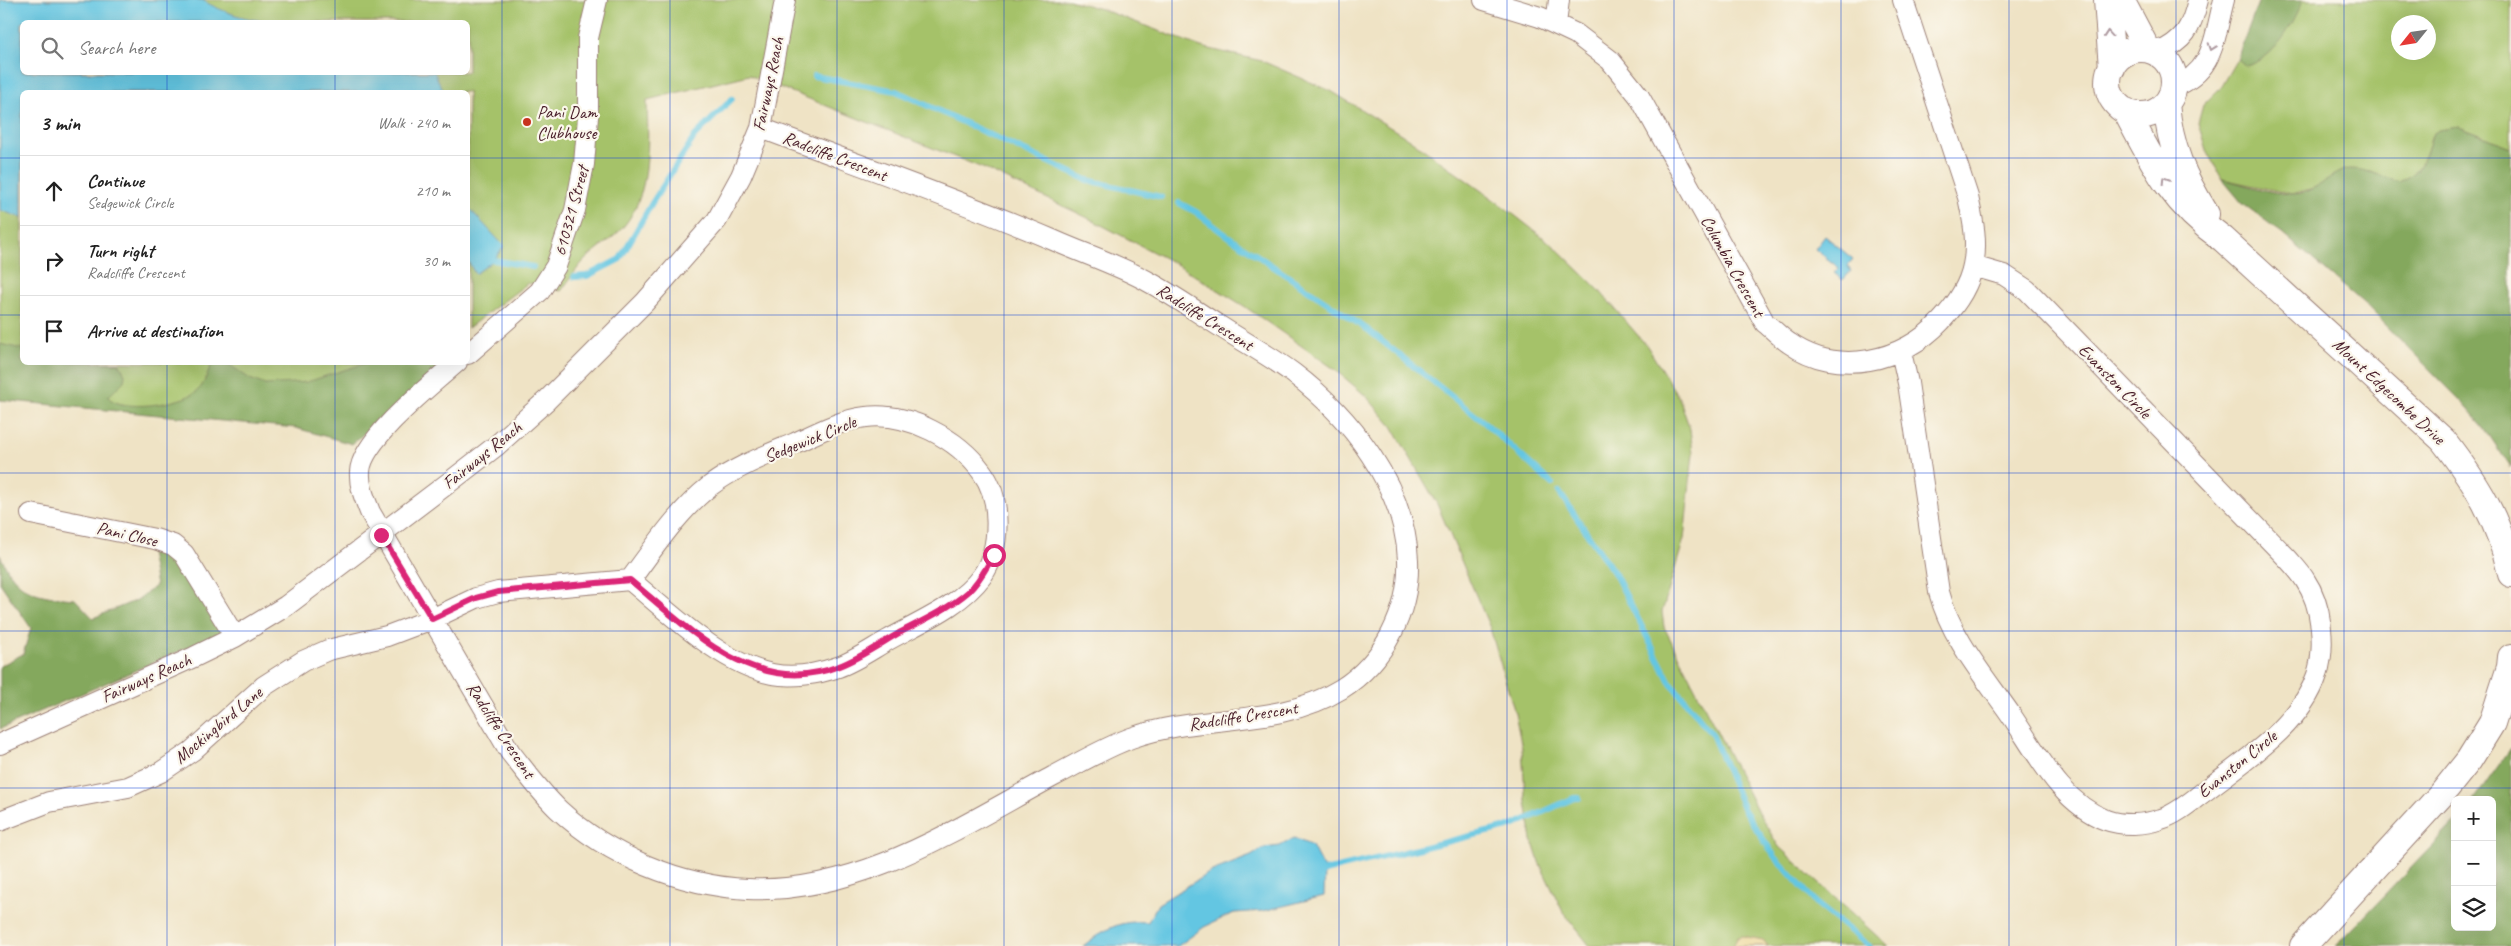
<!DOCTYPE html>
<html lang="en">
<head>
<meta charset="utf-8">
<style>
	:root { --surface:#fff; --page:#f6f6f6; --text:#222; --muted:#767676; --line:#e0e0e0 }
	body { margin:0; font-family:Caveat,sans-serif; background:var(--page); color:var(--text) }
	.controls { position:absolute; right:15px; bottom:15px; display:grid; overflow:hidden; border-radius:8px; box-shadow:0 5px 20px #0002 }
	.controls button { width:45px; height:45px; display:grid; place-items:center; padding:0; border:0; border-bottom:1px solid var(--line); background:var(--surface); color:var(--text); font:25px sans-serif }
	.compass { position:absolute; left:2391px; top:15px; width:45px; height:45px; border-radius:50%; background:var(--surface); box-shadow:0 5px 20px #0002; rotate:240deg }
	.stop { position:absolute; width:15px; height:15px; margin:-11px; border:4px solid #db2777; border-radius:50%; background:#fff }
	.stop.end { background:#db2777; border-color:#fff; box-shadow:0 1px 5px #0008 }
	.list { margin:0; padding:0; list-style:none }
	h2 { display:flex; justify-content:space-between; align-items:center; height:65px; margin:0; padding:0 20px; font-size:21px }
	h2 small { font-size:16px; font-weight:400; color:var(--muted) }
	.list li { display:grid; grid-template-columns:32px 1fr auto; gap:15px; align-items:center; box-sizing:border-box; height:70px; padding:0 20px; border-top:1px solid var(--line) }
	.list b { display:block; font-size:19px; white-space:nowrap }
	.list p { margin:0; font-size:16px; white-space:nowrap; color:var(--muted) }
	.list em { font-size:16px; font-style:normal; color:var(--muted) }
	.icon { flex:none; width:28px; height:28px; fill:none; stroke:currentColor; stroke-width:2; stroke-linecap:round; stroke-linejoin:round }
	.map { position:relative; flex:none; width:2511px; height:946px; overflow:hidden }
	.search { position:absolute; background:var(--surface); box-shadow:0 5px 20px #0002; left:20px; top:20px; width:450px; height:55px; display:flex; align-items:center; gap:12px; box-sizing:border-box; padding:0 18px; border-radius:8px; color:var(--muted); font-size:19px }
	.panel { position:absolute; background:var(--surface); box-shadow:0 5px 20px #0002; left:20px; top:90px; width:450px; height:275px; border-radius:8px }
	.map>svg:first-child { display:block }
	.green { fill:#a5c269; stroke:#78704a; fill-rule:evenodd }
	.forest { fill:#84a85d; stroke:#676444 }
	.sand { fill:#eeda9e; stroke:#9c7c64 }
	.water { fill:#64c6e2; stroke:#577286 }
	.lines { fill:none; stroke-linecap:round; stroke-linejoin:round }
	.stream { stroke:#64c6e2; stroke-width:6 }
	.minor-casing { stroke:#9c8178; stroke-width:22 }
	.tertiary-casing { stroke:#9c8178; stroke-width:28 }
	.minor { stroke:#fff; stroke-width:20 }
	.tertiary { stroke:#fff; stroke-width:26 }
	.oneway { stroke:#ae9aa0 }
	.route { stroke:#db2777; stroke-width:6 }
	.grid { fill:none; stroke:#1d4ed8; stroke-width:1; stroke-opacity:0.55 }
	.poi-dot { fill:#c8321e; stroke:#fbf7ec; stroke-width:2 }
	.labels { text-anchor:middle; stroke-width:4.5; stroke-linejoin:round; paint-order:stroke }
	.street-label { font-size:18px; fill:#4a1f2b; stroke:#fbf7ec }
	.poi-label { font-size:18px; fill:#4a1f2b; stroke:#fbf7ec; text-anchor:start }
</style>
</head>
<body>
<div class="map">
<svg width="2511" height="946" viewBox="0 0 2511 946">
	<rect width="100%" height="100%" fill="#fbf7ec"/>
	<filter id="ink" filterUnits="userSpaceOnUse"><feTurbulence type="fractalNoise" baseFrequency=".02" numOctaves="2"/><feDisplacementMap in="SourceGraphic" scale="10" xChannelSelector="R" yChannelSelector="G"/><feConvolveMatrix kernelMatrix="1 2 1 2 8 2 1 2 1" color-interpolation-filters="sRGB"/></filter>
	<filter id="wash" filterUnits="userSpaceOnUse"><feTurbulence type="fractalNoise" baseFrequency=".0096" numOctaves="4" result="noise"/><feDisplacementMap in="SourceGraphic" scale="20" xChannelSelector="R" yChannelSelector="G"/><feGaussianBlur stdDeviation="1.12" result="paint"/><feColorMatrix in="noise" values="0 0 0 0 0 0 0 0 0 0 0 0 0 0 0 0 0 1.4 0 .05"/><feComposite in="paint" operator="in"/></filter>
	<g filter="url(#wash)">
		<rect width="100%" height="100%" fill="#efe3c5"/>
		<path class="green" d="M0,0h1069l32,9 100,38 61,14 69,30 78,48 95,68 50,39 44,43 49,57 32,52 11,31 3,24 -9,86 -22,73 2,15 94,185 21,35 109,99h-298l-27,-34 -24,-50 -7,-22 -7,-45 -3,-47 -7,-35 -25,-85 -53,-124 -45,-78 -26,-30 -33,-28 -89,-62 -68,-42 -88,-46 -103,-49 -236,-94 -102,25c1,40 5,92 -23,126 -11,13 -25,21 -37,32 -10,9 -18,23 -26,33l-33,-8 -60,45v-236h-446v270l396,1 -270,48 -148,-21zM22,22h446v50h-446z
			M2303,0h208v147l-52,-20 -26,6c-8,23 -10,39 -34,49l-29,-10 -36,3 -16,12 -26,7 -70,-15 -16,-29 -8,-27 5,-18 17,-17 17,-29 8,6zM2398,22h30v30h-30z"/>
		<path class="forest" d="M2259,0h44c-9,23 -30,62 -58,66l-8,-7z
			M2459,127l52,20v321l-28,-42 -20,-23 -95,-96 -86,-74 -40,-30 -20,-24c22,5 46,14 69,15 24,1 41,-24 59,-25 17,0 34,8 49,13 24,-10 26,-26 34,-49l5,-3z
			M0,344l22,5v13l97,1 6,11 -1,7 -16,16c13,16 74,7 89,-6 7,-5 11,-19 15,-27l11,-1 7,2 20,14 15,6 42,-3 59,-19h78l-92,81 -56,-16 -296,-28z
			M150,553l29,4 45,75 -224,97v-63l23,-12 8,-26 -31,-45v-28c17,39 37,41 75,44l18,19 44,-18 19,-14z
			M2511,748v198h-175l119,-124v105h37v-127h-18z"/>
		<path class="sand" d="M1743,936l20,4 5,6h-35l5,-9z"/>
		<path class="water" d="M0,0h202c22,13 45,20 71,22h-251v50h412l10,20h-422v126l-22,-8z
			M468,207l36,39 -10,14 -19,14 -7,-13z
			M1825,236l28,23 -6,7 4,5 -8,9 -9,-7 5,-5 -24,-19z
			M1294,838l18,8 13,25 -1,25 -61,15 -29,2 -30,14 -26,19h-95c22,-17 36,-26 65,-24l10,-18 54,-33 39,-15 13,-8 16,-2z"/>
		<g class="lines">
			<path class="stream" d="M814,76l82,15 191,89 74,17
				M1179,203l17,9 26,20 146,98 117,93 67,61
				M490,256l4,4 39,7
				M574,277l13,-1 33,-17 32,-56 43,-67 37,-37
				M1559,492l56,82 55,108 42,52 32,76 31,47 42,47 52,42
				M1325,871l187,-45 62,-28h5"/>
		</g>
	</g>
	<g filter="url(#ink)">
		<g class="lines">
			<g class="minor-casing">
				<path id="minor" d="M1484,0l56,17 36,17 34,26 29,36 126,227c8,6 15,14 24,20 48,34 114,19 152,-22 14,-15 28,-35 32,-56 5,-23 0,-45 -5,-68l-65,-197
					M1556,24l3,-24
					M2158,53c27,-13 33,-24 40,-53
					M2173,87c42,-15 41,-50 51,-87
					M1901,352l7,31 31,209c12,46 45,84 72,123 26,38 50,88 95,105 17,6 38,5 55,-1 17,-5 34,-21 48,-31 39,-30 92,-64 108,-113 9,-29 5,-70 -12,-95 -5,-8 -11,-14 -17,-21l-261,-269 -23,-15 -31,-9
					M468,354l72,-63 16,-25 19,-56 9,-46 4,-47v-79l9,-38
					M457,362c-24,21 -96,78 -97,110 -1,14 5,27 10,40l140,240c16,20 31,41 49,58 50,46 121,76 189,79 112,5 211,-62 306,-113 25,-13 50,-28 77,-38 68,-25 147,-10 210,-49 43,-27 69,-78 67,-129 -3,-74 -58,-144 -115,-187 -23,-17 -49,-31 -72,-46 -24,-15 -48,-32 -72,-45 -30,-17 -65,-28 -96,-42 -96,-41 -194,-75 -292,-112
					M31,514l124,25 18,6 11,9 51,83
					M0,744l194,-87 41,-20 51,-31 165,-125 45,-35 51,-46 98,-98 72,-82 24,-44 20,-48 24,-128
					M0,821l49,-19 79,-15 33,-15 31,-21 72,-65 39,-25 25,-11 59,-14 45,-17 44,-21 22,-6 132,-12c40,33 90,83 142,94 21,4 46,0 66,-7 17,-6 34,-18 50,-27 32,-18 72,-34 94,-64 19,-27 20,-77 0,-104 -24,-33 -73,-60 -116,-55 -25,3 -48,15 -71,26 -28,12 -60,24 -85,43 -32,25 -56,62 -80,94"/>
			</g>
			<g class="tertiary-casing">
				<path id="tertiary" d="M2107,0l5,68
					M2121,0l26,49
					M2108 82a33 33 0 1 1 66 0a33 33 0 1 1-66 0Z
					M2166,104c4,43 17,73 40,110
					M2126,111c28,54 46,92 97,128l220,201c34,44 56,79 68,134
					M2303,946l138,-151 28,-35 23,-37 18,-56 1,-10"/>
			</g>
			<use href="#minor" class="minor"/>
			<use href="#tertiary" class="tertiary"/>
		</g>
		<defs><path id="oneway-chevron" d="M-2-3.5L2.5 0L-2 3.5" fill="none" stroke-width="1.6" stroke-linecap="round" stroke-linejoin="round" transform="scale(1.25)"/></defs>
		<g class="oneway">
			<use href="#oneway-chevron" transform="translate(2108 34) rotate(-95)"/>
			<use href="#oneway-chevron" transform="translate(2212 47) rotate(109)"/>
			<use href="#oneway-chevron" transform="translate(2165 180) rotate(-122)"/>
		</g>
	</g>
	<g class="lines" filter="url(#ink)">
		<path class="route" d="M381,535l51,84 44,-21 22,-6 132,-12c59,49 125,119 209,86 21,-8 41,-22 60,-33 23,-12 49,-24 69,-41 11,-10 18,-24 26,-37"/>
	</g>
	<path class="grid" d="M167,0v22M335,0v22M502,0v946M670,0v946M837,0v946M1004,0v946M1172,0v946M1339,0v946M1507,0v946M1674,0v946M1841,0v946M2009,0v946M2176,0v946M2344,0v946M167,72v20M335,72v20M0,158h22M468,158h2043M0,315h22M468,315h2043M167,362v584M335,362v584M0,473h2511M0,631h2511M0,788h2511"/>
	<circle class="poi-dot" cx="527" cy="122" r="5"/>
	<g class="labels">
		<g class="street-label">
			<text transform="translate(768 84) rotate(-78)" y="6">Fairways Reach</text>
			<text transform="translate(835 156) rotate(21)" y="6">Radcliffe Crescent</text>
			<text transform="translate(571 211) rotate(-75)" y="6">610321 Street</text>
			<text transform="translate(1733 266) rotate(61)" y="6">Columbia Crescent</text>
			<text transform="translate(1205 317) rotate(32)" y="6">Radcliffe Crescent</text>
			<text transform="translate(2115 381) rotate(46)" y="6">Evanston Circle</text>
			<text transform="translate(2389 391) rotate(43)" y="6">Mount Edgecombe Drive</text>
			<text transform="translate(810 439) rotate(-22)" y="6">Sedgewick Circle</text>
			<text transform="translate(482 455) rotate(-39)" y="6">Fairways Reach</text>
			<text transform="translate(127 534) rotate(13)" y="6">Pani Close</text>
			<text transform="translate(146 678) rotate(-24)" y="6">Fairways Reach</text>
			<text transform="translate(1243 716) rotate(-9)" y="6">Radcliffe Crescent</text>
			<text transform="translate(218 725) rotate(-40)" y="6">Mockingbird Lane</text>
			<text transform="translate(501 730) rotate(57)" y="6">Radcliffe Crescent</text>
			<text transform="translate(2237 764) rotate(-39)" y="6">Evanston Circle</text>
		</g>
		<g class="poi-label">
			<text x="537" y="118">Pani Dam<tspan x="537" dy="21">Clubhouse</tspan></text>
		</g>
	</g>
</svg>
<div class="controls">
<button>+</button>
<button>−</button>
<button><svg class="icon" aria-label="layers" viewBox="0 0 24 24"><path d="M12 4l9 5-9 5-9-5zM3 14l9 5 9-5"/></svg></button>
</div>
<svg class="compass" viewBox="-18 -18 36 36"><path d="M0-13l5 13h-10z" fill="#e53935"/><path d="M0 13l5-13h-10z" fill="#767676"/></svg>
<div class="stop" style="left:994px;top:555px"></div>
<div class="stop end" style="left:381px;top:535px"></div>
<div class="search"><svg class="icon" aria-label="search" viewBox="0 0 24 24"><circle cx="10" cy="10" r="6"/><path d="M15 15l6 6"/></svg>Search here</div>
<section class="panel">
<h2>3 min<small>Walk · 240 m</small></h2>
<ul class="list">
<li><svg class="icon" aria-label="ahead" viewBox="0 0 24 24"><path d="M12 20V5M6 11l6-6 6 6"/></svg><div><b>Continue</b><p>Sedgewick Circle</p></div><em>210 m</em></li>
<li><svg class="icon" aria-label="right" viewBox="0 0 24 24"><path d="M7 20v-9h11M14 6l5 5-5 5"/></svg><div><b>Turn right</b><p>Radcliffe Crescent</p></div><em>30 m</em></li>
<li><svg class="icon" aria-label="arrive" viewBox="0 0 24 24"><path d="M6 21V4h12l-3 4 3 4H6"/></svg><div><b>Arrive at destination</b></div></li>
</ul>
</section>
</div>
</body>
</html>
